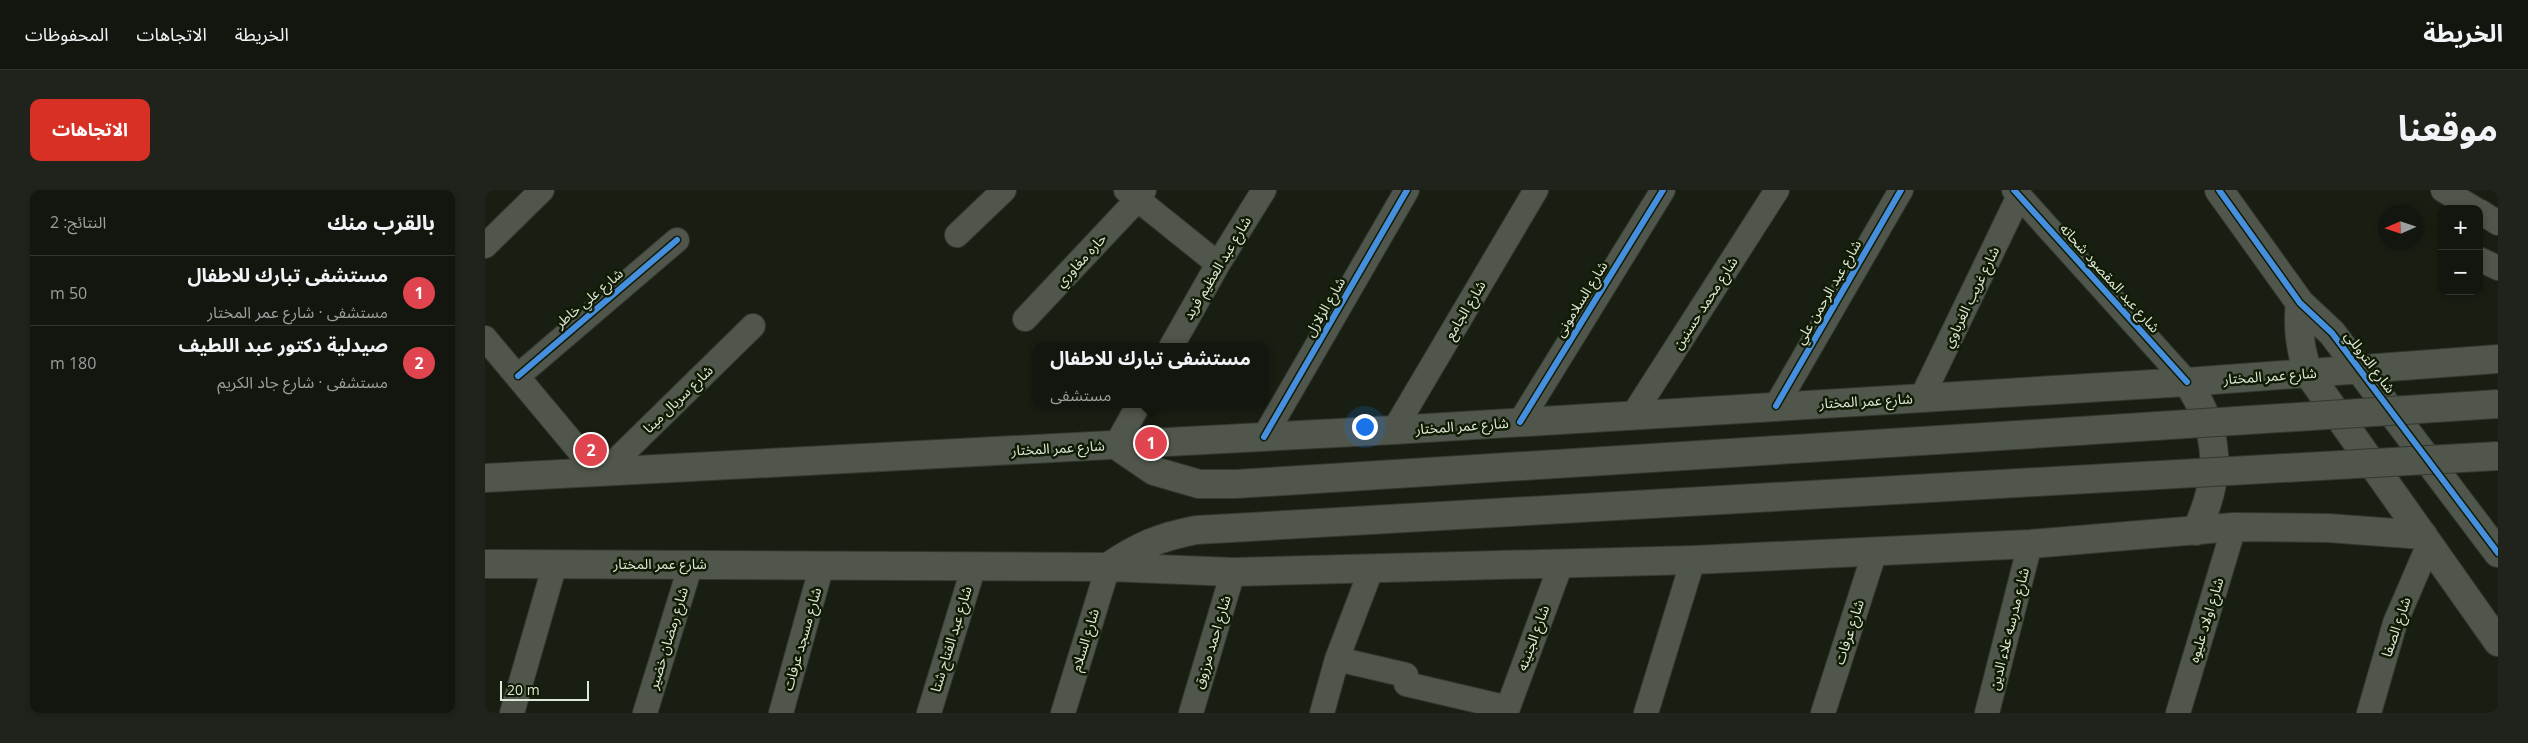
<!DOCTYPE html>
<html lang="ar">
<head>
<meta charset="utf-8">
<style>
	:root { --surface:#12160e; --page:#1f231c; --text:#f1f3f6; --muted:#9c9f9e; --line:#31352e; --accent:#d93025 }
	body { margin:0; font-family:"Open Sans","Noto Sans Arabic",sans-serif; background:var(--page); color:var(--text); direction:rtl }
	.controls { position:absolute; right:15px; top:15px; display:grid; overflow:hidden; border-radius:10px; box-shadow:0 2px 8px #0003 }
	.controls button { width:45px; height:45px; display:grid; place-items:center; padding:0; border:0; border-bottom:1px solid var(--line); background:var(--surface); color:var(--text); font:25px sans-serif }
	.compass { position:absolute; left:1893px; top:15px; width:45px; height:45px; border-radius:50%; background:var(--surface); box-shadow:0 2px 8px #0003; rotate:267deg }
	.scale { position:absolute; left:15px; bottom:12px; width:89px; box-sizing:border-box; padding-left:5px; border:2px solid #dfe7d7; border-top:0; font-size:14px; line-height:18px; white-space:nowrap; color:#dfe7d7; -webkit-text-stroke:4px #101b04; paint-order:stroke }
	.you { position:absolute; left:879px; top:236px; width:18px; height:18px; margin:-12px; border:4px solid #fff; border-radius:50%; background:#1a73e8; box-shadow:0 0 0 8px #1a73e833 }
	.badge { display:grid; place-items:center; width:32px; height:32px; border-radius:50%; background:var(--accent); color:#fff; font-size:16px; font-weight:700 }
	.pin { position:absolute; translate:-50% -50%; border:2px solid #fff; box-shadow:0 1px 5px #0006 }
	.popup { position:absolute; left:548px; top:153px; width:235px; height:65px; box-sizing:border-box; display:grid; place-content:center; border-radius:10px; background:var(--surface); filter:drop-shadow(0 1px 4px #0005); font-size:16px; white-space:nowrap; color:var(--muted) }
	.popup b { font-size:19px; color:var(--text) }
	.popup::after { content:''; position:absolute; left:50%; top:100%; margin-left:-10px; border:10px solid transparent; border-top-color:var(--surface) }
	.list { margin:0; padding:0; list-style:none }
	h2 { display:flex; justify-content:space-between; align-items:center; height:65px; margin:0; padding:0 20px; font-size:21px }
	h2 small { font-size:16px; font-weight:400; color:var(--muted) }
	.list li { display:grid; grid-template-columns:32px 1fr auto; gap:15px; align-items:center; box-sizing:border-box; height:70px; padding:0 20px; border-top:1px solid var(--line) }
	.list b { display:block; font-size:19px; white-space:nowrap }
	.list p { margin:0; font-size:16px; white-space:nowrap; color:var(--muted) }
	.list em { font-size:16px; font-style:normal; color:var(--muted) }
	.map { position:relative; flex:none; width:2013px; height:523px; overflow:hidden; direction:ltr; border-radius:10px }
	header { display:flex; align-items:center; gap:30px; box-sizing:border-box; height:70px; padding:0 25px; background:var(--surface); border-bottom:1px solid var(--line) }
	header strong { font-size:24px }
	nav { display:flex; gap:28px; margin-inline-start:auto; font-size:18px }
	.intro { display:flex; align-items:center; justify-content:space-between; box-sizing:border-box; height:120px; padding:0 30px }
	h1 { margin:0; font-size:35px }
	.button { padding:12px 22px; border-radius:10px; background:var(--accent); color:#fff; font-size:18px; font-weight:700 }
	main { display:flex; gap:30px; padding:0 30px }
	aside { flex:1; background:var(--surface); border-radius:10px; box-shadow:0 2px 8px #0003 }
	.map>svg:first-child { display:block }
	.lines { fill:none; stroke-linecap:round; stroke-linejoin:round }
	.street-casing { stroke:#34382f; stroke-width:26 }
	.secondary-casing { stroke:#34382f; stroke-width:30 }
	.street { stroke:#50564b; stroke-width:24 }
	.secondary { stroke:#50564b; stroke-width:28 }
	.secondary-bridge-casing { stroke:#34382f; stroke-width:30; stroke-linecap:butt }
	.secondary-bridge { stroke:#50564b; stroke-width:28 }
	.cycleway-casing { stroke:#101b04; stroke-width:9 }
	.cycleway { stroke:#468fdf; stroke-width:6 }
	.labels { text-anchor:middle; stroke-width:5; stroke-linejoin:round; paint-order:stroke }
	.street-label { font-size:14px; fill:#dfe7d7; stroke:#101b04 }
</style>
</head>
<body>
<header>
<strong>الخريطة</strong>
<nav><a>الخريطة</a><a>الاتجاهات</a><a>المحفوظات</a></nav>
</header>
<div class="intro"><h1>موقعنا</h1><a class="button">الاتجاهات</a></div>
<main>
<div class="map">
<svg width="2013" height="523" viewBox="0 0 2013 523">
	<rect width="100%" height="100%" fill="#181e12"/>
	<g class="lines">
		<g class="street-casing">
			<path id="street" d="M641,0l92,74
				M1529,0l173,192
				M1958,0l32,19
				M1994,21l19,12
				M472,45l47,-45
				M0,56l57,-56
				M1994,69l19,9
				M540,129l112,-119 7,-10
				M0,148l112,134
				M686,157l47,-83 46,-74
				M33,186l159,-136
				M1437,207l97,-201
				M1291,216l125,-216
				M1148,225l144,-225
				M1035,232l143,-232
				M909,240l142,-240
				M779,247l143,-247
				M631,255l23,-41
				M119,282l149,-146
				M852,469l69,16v9l102,24
				M27,523l43,-149
				M160,523l46,-149
				M296,523l41,-148
				M444,523l45,-147
				M578,523l45,-146
				M706,523l42,-141
				M837,523l15,-54 34,-89
				M1021,523l55,-149
				M1161,523l47,-153
				M1338,523l52,-162
				M1502,523l43,-169
				M1693,523l56,-186
				M1884,523l26,-90 34,-79"/>
		</g>
		<g class="secondary-casing">
			<path id="secondary" d="M1734,0l81,113 32,30 166,220
				M1815,113c-3,24 0,46 8,70l190,269
				M1702,192c34,50 35,95 9,149
				M631,255l38,26 45,13h37l781,-49
				M0,288l909,-48 793,-48 311,-23
				M0,374l623,3 125,5 460,-12 337,-16 204,-17 94,1 95,7
				M623,377c30,-21 52,-30 88,-37l822,-47"/>
		</g>
		<use href="#street" class="street"/>
		<use href="#secondary" class="secondary"/>
		<g class="secondary-bridge-casing">
			<path id="secondary-bridge" d="M1532,245l481,-31
				M1533,293l480,-27"/>
		</g>
		<use href="#secondary-bridge" class="secondary-bridge"/>
		<g class="cycleway-casing">
			<path id="cycleway" d="M1529,0l173,192
				M1734,0l81,113 32,30 166,220
				M33,186l159,-136
				M1291,216l125,-216
				M1035,232l143,-232
				M779,247l143,-247"/>
		</g>
		<use href="#cycleway" class="cycleway"/>
	</g>
	<g class="labels">
		<g class="street-label">
			<text transform="translate(596 70) rotate(-47)" y="5">حاره مغاوري</text>
			<text transform="translate(732 78) rotate(-59)" y="5">شارع عبد العظيم فريد</text>
			<text transform="translate(1625 88) rotate(48)" y="5">شارع عبد المقصود شحاته</text>
			<text transform="translate(1343 102) rotate(-60)" y="5">شارع عبد الرحمن علي</text>
			<text transform="translate(1486 107) rotate(-64)" y="5">شارع غريب الغرباوي</text>
			<text transform="translate(104 108) rotate(-40)" y="5">شارع علي خاطر</text>
			<text transform="translate(1096 109) rotate(-58)" y="5">شارع السلامونى</text>
			<text transform="translate(1220 113) rotate(-57)" y="5">شارع محمد حسنين</text>
			<text transform="translate(840 117) rotate(-60)" y="5">شارع الزلازل</text>
			<text transform="translate(980 120) rotate(-59)" y="5">شارع الجامع</text>
			<text transform="translate(1885 172) rotate(53)" y="5">شارع التروللي</text>
			<text transform="translate(1785 186) rotate(-4)" y="5">شارع عمر المختار</text>
			<text transform="translate(193 209) rotate(-44)" y="5">شارع سريال مينا</text>
			<text transform="translate(1381 211) rotate(-3)" y="5">شارع عمر المختار</text>
			<text transform="translate(977 236) rotate(-4)" y="5">شارع عمر المختار</text>
			<text transform="translate(573 258) rotate(-3)" y="5">شارع عمر المختار</text>
			<text x="175" y="379">شارع عمر المختار</text>
			<text transform="translate(1721 430) rotate(-73)" y="5">شارع اولاد عليوه</text>
			<text transform="translate(1911 437) rotate(-71)" y="5">شارع الصفا</text>
			<text transform="translate(1524 439) rotate(-76)" y="5">شارع مدرسه علاء الدين</text>
			<text transform="translate(1364 442) rotate(-72)" y="5">شارع عرفات</text>
			<text transform="translate(183 448) rotate(-73)" y="5">شارع رمضان خضير</text>
			<text transform="translate(1048 448) rotate(-70)" y="5">شارع الجنينه</text>
			<text transform="translate(317 449) rotate(-74)" y="5">شارع مسجد عرفات</text>
			<text transform="translate(466 449) rotate(-73)" y="5">شارع عبد الفتاح شتا</text>
			<text transform="translate(600 450) rotate(-73)" y="5">شارع السلام</text>
			<text transform="translate(727 452) rotate(-73)" y="5">شارع احمد مرزوق</text>
		</g>
	</g>
</svg>
<div class="controls">
<button>+</button>
<button>−</button>
</div>
<svg class="compass" viewBox="-18 -18 36 36"><path d="M0-13l5 13h-10z" fill="#e53935"/><path d="M0 13l5-13h-10z" fill="#9c9f9e"/></svg>
<div class="scale">20 m</div>
<div class="you"></div>
<div class="pin badge" style="left:666px;top:253px;background:#e0444e">1</div>
<div class="popup"><b>مستشفى تبارك للاطفال</b>مستشفى</div>
<div class="pin badge" style="left:106px;top:260px;background:#e0444e">2</div>
</div>
<aside>
<h2>بالقرب منك<small>النتائج: 2</small></h2>
<ul class="list">
<li><span class="badge" style="background:#e0444e">1</span><div><b>مستشفى تبارك للاطفال</b><p>مستشفى · شارع عمر المختار</p></div><em>50 m</em></li>
<li><span class="badge" style="background:#e0444e">2</span><div><b>صيدلية دكتور عبد اللطيف</b><p>مستشفى · شارع جاد الكريم</p></div><em>180 m</em></li>
</ul>
</aside>
</main>
</body>
</html>
